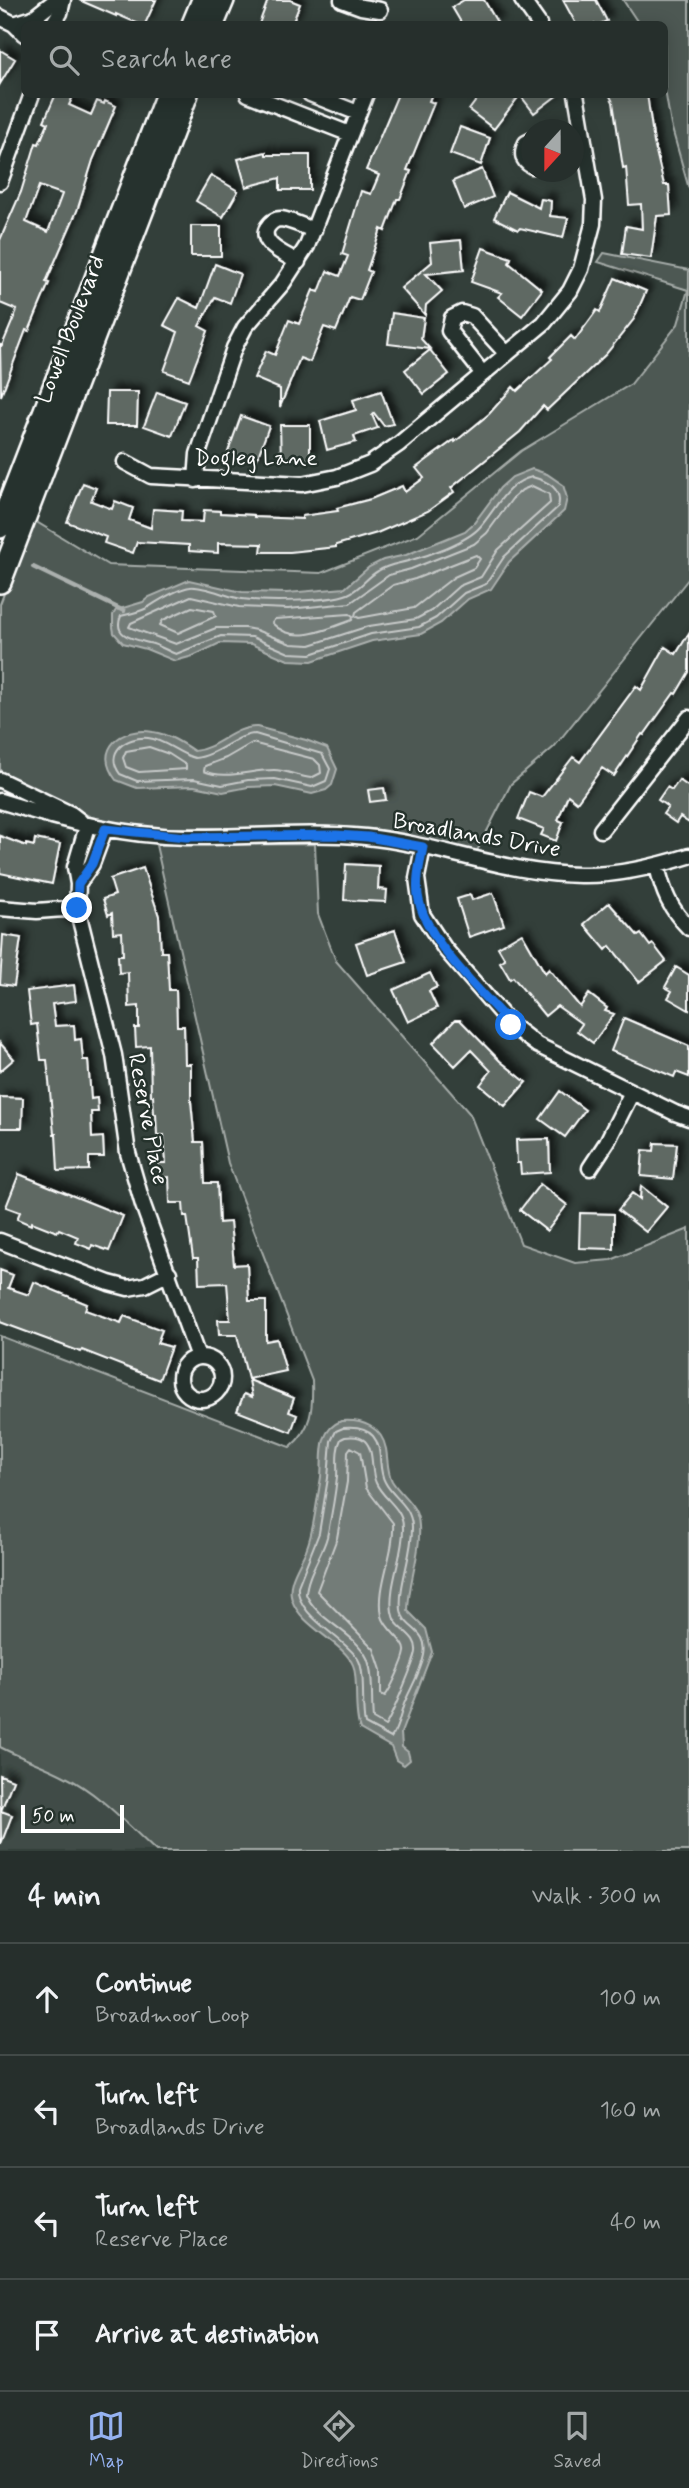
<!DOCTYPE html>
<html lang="en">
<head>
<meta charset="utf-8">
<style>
	:root { --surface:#262f2c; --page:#2e3734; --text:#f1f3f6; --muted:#a4a9a9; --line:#424a48; --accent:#95b2f1 }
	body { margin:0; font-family:Mynerve,sans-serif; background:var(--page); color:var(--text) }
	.compass { position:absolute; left:521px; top:119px; width:63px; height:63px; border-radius:50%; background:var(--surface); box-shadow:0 4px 18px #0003; rotate:201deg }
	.scale { position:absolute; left:21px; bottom:18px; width:103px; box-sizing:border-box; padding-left:7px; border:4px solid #fff; border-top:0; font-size:19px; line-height:24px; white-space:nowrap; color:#fff; -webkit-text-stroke:5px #26332d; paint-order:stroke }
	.stop { position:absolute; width:21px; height:21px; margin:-16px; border:5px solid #1a73e8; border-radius:50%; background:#fff }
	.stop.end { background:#1a73e8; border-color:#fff; box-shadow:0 2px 7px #0008 }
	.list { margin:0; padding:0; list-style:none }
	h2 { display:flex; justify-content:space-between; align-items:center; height:91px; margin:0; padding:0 28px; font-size:30px }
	h2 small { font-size:23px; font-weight:400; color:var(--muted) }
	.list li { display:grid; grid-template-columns:46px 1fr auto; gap:21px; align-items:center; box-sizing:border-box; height:112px; padding:0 28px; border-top:2px solid var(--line) }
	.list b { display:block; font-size:26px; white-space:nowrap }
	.list p { margin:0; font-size:23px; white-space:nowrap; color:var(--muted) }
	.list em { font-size:23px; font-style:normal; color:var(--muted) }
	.icon { flex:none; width:38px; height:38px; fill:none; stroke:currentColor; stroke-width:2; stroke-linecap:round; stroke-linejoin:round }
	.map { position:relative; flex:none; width:689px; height:1851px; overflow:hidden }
	.search { position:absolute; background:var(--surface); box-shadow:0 4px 18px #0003; left:21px; right:21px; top:21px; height:77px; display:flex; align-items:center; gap:18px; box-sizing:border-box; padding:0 24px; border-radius:10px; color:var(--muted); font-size:26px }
	.sheet { height:539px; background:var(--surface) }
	nav { display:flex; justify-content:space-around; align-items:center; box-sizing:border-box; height:98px; border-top:2px solid var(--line); background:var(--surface); font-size:19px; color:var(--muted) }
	nav a { display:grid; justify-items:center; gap:4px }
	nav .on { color:var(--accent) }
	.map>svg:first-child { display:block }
	.built { fill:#404c47 }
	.green { fill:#4d5853; stroke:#a6aca9; stroke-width:2 }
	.water { fill:#737b78; stroke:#abb0ae; stroke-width:2 }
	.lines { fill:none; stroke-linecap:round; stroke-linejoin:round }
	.shore { stroke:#c7cac9; stroke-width:2 }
	.stream { stroke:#abb0ae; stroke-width:4.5 }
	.building { fill:#5f6964; stroke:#fff; stroke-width:2; fill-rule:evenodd; filter:url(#shadow) }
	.minor-casing { stroke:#fff; stroke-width:19 }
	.secondary-casing { stroke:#fff; stroke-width:26 }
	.minor { stroke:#26332d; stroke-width:14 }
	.secondary { stroke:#26332d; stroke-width:21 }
	.route { stroke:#1a73e8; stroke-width:9 }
	.labels { text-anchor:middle; stroke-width:5; stroke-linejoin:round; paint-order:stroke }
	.street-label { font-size:23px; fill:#fff; stroke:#26332d }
</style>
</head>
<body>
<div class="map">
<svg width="689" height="1851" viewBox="0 0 689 1851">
	<defs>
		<filter id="shadow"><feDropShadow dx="6" dy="-6" stdDeviation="3.5" flood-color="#0009"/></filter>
	</defs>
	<rect width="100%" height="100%" fill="#333f3a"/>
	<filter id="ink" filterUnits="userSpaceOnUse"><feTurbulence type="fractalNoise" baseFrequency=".0143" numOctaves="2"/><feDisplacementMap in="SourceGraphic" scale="14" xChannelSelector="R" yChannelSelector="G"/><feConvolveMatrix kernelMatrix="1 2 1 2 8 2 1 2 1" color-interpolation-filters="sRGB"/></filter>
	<g filter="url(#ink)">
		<path class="built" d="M0,1747l23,12 42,17 32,21 59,54h-156z"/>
		<path class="green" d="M623,0h66v189l-18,-64 -6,-35 -1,-66h-25z
			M604,253l85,17v308l-135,169 -43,37 -34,67 -125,-23h-210l-32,-4 -19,-7 -91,-46v-167l33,-84 75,45 213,8 97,-38 103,-84 110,-67 47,-60 10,-34 -90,-28z
			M315,844l3,70 18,47 134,153 51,130 54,19 36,-3 78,-31v622h-533c-28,-26 -57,-58 -92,-75 -21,-11 -43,-18 -64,-29v-411l290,111c22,-18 23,-39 22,-66l-84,-218 -72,-318z"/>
		<path class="water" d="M532,469l15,5 16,11 4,13 -3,13 -55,51 -18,27 -23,10 -27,24 -20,11 -49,7 -60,20 -24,-1 -37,-16 -31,-1 -27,13 -18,5 -29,-12 -23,-6 -9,-10 -1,-6v-12l3,-5 27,-8 6,-5 40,-17 53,12 45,1 58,-5 24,-21 14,-7 23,-5 59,-24 9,-8 26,-35 12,-11z
			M257,727l49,13 21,8 10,21 -5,16 -6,5 -14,4 -37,-8 -27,1 -25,5 -29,-6 -57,2 -21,-8c-24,-31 6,-54 37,-48 15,2 29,11 41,19 23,-2 40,-25 63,-24z
			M341,1421c21,-2 41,6 45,28 2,11 1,22 6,32 10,16 26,23 27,45 2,29 -11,56 -11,85l18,18 6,23 -31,81 1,14 6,5 2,8 -6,5 -8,-5 -5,-13 -31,-18c-7,-19 -1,-49 -7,-64 -9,-22 -53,-39 -61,-65 -6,-18 8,-35 14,-50 5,-12 7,-24 9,-36 2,-13 4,-25 6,-37 2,-21 -4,-46 20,-56z"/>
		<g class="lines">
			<path class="shore" d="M532,477c16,4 31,12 26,30l-54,50 -18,27 -22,9 -28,25 -17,9 -48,7 -60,20 -22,-1 -37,-16 -31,-1 -45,18c-9,-3 -17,-9 -27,-11 -14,-4 -37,-6 -28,-27 8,-2 18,-4 26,-8 11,-7 29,-19 43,-21 12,-2 38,10 52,12 22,3 86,3 106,-5 12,-5 19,-17 30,-23 9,-6 19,-7 30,-10 19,-5 59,-19 72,-34 16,-18 27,-45 52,-50z
				M532,486l17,8 1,9 -52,47 -17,27 -22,9 -28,25 -15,8 -47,7 -59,19 -19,-1 -35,-14 -11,-2h-29l-40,16 -47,-17 2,-4 60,-27 48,11 25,1 24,1 62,-6 39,-28 22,-6 63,-25 13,-11 25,-34 10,-9z
				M476,555l4,4 -6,9 -20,9 -40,31 -55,10 -4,-2 1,-4 37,-27 22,-6z
				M192,607l22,4 2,5 -38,17 -18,-8 3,-5z
				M350,614l3,2 -1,4c-25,9 -58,26 -80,3l3,-4z
				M255,734l67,20 8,15 -4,12 -14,6 -37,-8 -27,1 -26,5 -28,-6 -57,2 -17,-7c-16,-22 6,-38 28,-36 18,2 30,16 47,20 22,-2 42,-24 60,-24z
				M252,743l62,16 6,6 1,8 -10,5c-12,-1 -25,-8 -37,-8 -24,0 -49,10 -70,1l1,-5 21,-8z
				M149,747l20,7 17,11v4l-47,3 -13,-5 -3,-9 3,-7z
				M343,1428c10,-1 23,0 30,8 11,13 4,32 12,46 8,16 26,23 27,44 1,28 -14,59 -11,84 2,19 28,19 23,45 -3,17 -14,34 -20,49 -4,11 -6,25 -13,34l-26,-14c-4,-17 1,-52 -7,-65 -15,-23 -63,-43 -60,-73l21,-53 9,-55 3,-37 5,-10z
				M345,1437c7,-1 15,-1 20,4 10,10 5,30 11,42 7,16 27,25 27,44 1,28 -15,57 -11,85 2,18 26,21 24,40 -1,9 -26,68 -31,74l-12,-7c-2,-18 1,-45 -6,-61 -13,-27 -50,-37 -61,-64 1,-20 16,-38 21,-57 4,-19 8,-41 10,-60 1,-13 -2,-26 4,-38z
				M351,1447l9,5 6,36 27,35c2,31 -17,63 -11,93 3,14 25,26 23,36 -1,8 -15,39 -20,44l-4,-2v-24l-7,-21 -57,-58 20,-53 10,-56 1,-31z"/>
			<path class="stream" d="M33,567l91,44"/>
		</g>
		<path class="building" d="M79,0h77l-11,24h-6l-23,-10v2z
			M268,0h22l10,4 -8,20h-33z
			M464,0h20l14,24h-36l-10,-17z
			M563,0h33l11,21 -7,3h-24z
			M0,50l15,9 -15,25z
			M56,94h18l-5,11 22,10 6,-14 7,3 1,-3 11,5 -23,54 -16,51 -31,71 3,1 -20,48 -3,-1 -25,66 -1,-51 2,1 15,-36 -17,-7v-63l21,-48 15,-49 3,1 9,-21 -4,-2zM39,186l23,8 -14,38 -22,-10z
			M398,94h34l-3,7 5,2 -27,67 4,1 -11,28h-3l-12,32 -4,-2 -14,41 4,2 -11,28 -10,-3 -14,34 -12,-4 -14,35 -10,-4 -20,49v-18l-26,-11 12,-27 9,4 14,-35 10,4 14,-34 6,2 8,-21 13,5 8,-20 -6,-2 19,-63 10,3 8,-19 -13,-5z
			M481,94h78l-25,19 -14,-18 -26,34 -25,-19z
			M609,94h38l7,49 10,42h5l2,30 -14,1 -6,42 -29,-4 4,-28 16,3 -1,-25 -12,1 -3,-38 -3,1 -10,-66z
			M460,127l30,11 -9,27 -31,-11z
			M266,152v3h44v35h-30v-12l-34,9 -8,-28z
			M482,169l11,28 -29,12 -11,-28z
			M211,175l27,16 -15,26 -27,-16z
			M507,192l32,16 2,-9 10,2 -1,15 18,2 -5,20 -43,-10 -2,2 -24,-12z
			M191,226h30v30h-30z
			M461,240l3,30 -38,4 16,17 -16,14 -1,10 -24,-27 31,-26 -2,-19z
			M483,248l28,10 -2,5 33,27 -20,26 -24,-19 4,-4 -31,-11z
			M215,264l25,10 -10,29 -15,-6 -16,29 9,5 -19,49 -25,-9 14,-39 -14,-7 15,-27 20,10z
			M615,278l31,13 -12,28 -28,35 -59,56 -4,-4 -23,26 -69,56 3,4 -26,19 -51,22 -41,12v2l-46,5h-29l1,-8 -44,-1v10l-29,-2v-6l-52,-3 -4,11 -29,-10 2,-6 -39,-15 16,-39 13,5 -5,13 21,8 3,-8 18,7 -4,12 22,8 2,-19 29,2 -1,10 22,1 1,-12 16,1v2l34,2v2l48,2v-3l36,-5 -1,-3 34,-9 31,-13 3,6 19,-14 -8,-10 38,-28 1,2 34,-28 24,-27 4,4 35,-32 -2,-2 21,-21 4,4 22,-30 3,2z
			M392,313l32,5 -3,21 9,10 -42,-5z
			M430,350l19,24 -25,20 -19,-24z
			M381,391l12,33 -9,2 -10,-13 -2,2 6,13 -24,8 2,6 -29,8 -7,-29 36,-11 -3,-10z
			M107,392h31l-1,33h-31z
			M157,392l28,10 -13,34 -28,-10z
			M241,416l28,10 -13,36 -28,-10z
			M280,425h30v34l-29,1z
			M689,633v39l-13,22 -2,-1 -30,42 -2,-1 -28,42 -12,-8 -25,34 -9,-7 -10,25 5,2 -7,19 -15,-6 3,-6 -26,-10 11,-27 13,5 31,-40 7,5 56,-76 5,4 24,-43 11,7z
			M679,780l10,7v36l-9,-6 -4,6 -13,-9 5,-7 -10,-7 9,-13 5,3z
			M384,788l2,12 -16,2 -2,-12z
			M0,836l26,10v-2l8,2 1,-7 25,5 -8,40 -52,-11z
			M346,864l33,2 -1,23 9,1 -1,12 -42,-2z
			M143,868l16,48 2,36h6l2,38h7l1,36h7l1,38h6v37l4,41h8l2,41h12l2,40 11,-1 4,43 13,-1 2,37h17v40l11,-2 9,32 -38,8 -11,-44h-18l-1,-15h12l-3,-37 -28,1 -1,-26h-5l-6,-42h-3l-1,-13h-13l-1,-26 -10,1 -1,-15h8l-2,-28h-7l-1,-21h-2l-1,-18h-2l-1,-50 -14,1 -1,-19h4v-22l-10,1 -1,-35 -9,1 -1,-18h5l-1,-23 -9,1 -1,-20 -4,2 -5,-16 12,-4 -5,-16z
			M493,893l11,32 -35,12 -12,-38 13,-4 2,5z
			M609,903l29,33 3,-2 9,12 3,-2 13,17 -27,21 -29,-36 -4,4 -22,-26z
			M395,930l11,32 -39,13 -11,-32z
			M522,933l23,40 4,-4 31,38 9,-13 18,14 -2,3 9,3 -21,29 -16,-12 5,-7 -25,-18 -12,10 -32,-39 -3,2 -10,-17 5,-3 -7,-12z
			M3,935l18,3 -7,48 -14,-2z
			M676,967l13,8v35l-21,-12 4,-7 -7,-4z
			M430,973l7,14 -8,4 8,17 -29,14 -15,-32z
			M74,985l2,16 -24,3 3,22 19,-1 1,15 6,-1 2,21h5l3,39 6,-1 1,14h-7l1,26 11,-1 1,20h-15v13l-31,1 -2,-37h-2l-7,-74h-6l-4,-36 -6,1 -4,-34z
			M624,1018l65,28v31l-13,-5 -2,5 -63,-26z
			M455,1020h5l40,41 26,21 -21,24 -25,-21 11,-14 -20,-21 -16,16 -22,-23z
			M0,1043l14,16 -14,12z
			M560,1091l25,19 -20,27 -25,-18z
			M0,1097l23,1 -1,30h-22z
			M549,1139l1,33 -29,2 -1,-11h-3l-1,-23z
			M655,1143l22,1 -4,35 -32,-3 2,-26 11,1z
			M19,1174l104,42 -14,35 -17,-6 -1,4 -15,-6 2,-6 -19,-8 -2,3 -25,-10 -1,3 -14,-6 3,-7 -14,-5z
			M540,1184l27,21 -20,26 -27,-21z
			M641,1186l26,21 -21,25 -28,-22 14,-17 8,6z
			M580,1213l34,1v35l-35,-1z
			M0,1270l13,5 -5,13 21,7 5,-13 53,22 -2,6 36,13 3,-7 38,14 -5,13 14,4 -12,33 -77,-30 -1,2 -81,-30z
			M249,1380l45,18 -5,14 8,3 -6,17 -54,-21 7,-17 8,3z
			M0,1775l13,5 -12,31 11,4 -11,29z"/>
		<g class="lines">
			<g class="minor-casing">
				<path id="minor" d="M342,0l19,7 19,3
					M522,0l17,24
					M0,17l14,7 10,10
					M14,24l19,-6 23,-18
					M53,24l7,-11 3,-13
					M248,94l102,40
					M310,94l48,19
					M532,140l-6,3c-5,10 -4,18 6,23
					M0,182l32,-88
					M298,262c-11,-7 -39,-17 -31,-34 3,-5 8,-9 14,-9 10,1 23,8 33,11
					M483,374l-34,-43 3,-13 10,-5 10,3 35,38
					M125,462l26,14 151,8 35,-7 33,-13 29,-20 145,-121 26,-32 11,-22 12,-45 1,-24 -18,-106
					M196,480l2,-26 36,-106 11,-21 38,-44 24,-37 59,-152
					M0,780l71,34 9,7
					M0,801c61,19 122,35 186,36 60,1 120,-6 180,0 72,7 141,37 214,38 37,1 74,-8 109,-19
					M87,826l-12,41 3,17 -1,24 37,147 14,98 15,52 55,152
					M601,830l88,-112
					M423,847l-6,31 5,36 23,35 66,76 26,20 138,68 14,5
					M657,866c6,26 13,43 32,62
					M78,884l14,-20 13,-35
					M0,908l37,3 40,-3
					M590,1168l17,-26 25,-50
					M0,1241l109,42 19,5 17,-3 24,-12
					M180 1378a21 21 0 1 1 42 0a21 21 0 1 1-42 0Z"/>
			</g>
			<g class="secondary-casing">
				<path id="secondary" d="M193,24l10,-24
					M213,24l10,-24
					M0,527l167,-433
					M0,582l187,-488"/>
			</g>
			<use href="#minor" class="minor"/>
			<use href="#secondary" class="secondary"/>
		</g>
	</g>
	<g class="lines" filter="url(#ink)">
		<path class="route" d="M77,908l1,-24 14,-20 13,-35 81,8 150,-2 32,2 55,10c-3,16 -7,31 -5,48 6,45 63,96 93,130"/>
	</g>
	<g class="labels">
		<g class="street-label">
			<text transform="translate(69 329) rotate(-69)" y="8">Lowell Boulevard</text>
			<text x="256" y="465">Dogleg Lane</text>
			<text transform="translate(477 834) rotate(10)" y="8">Broadlands Drive</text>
			<text transform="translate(149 1119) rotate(79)" y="8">Reserve Place</text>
		</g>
	</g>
</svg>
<svg class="compass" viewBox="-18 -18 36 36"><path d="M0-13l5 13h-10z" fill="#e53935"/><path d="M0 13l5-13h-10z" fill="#a4a9a9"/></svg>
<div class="scale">50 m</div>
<div class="stop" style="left:511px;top:1025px"></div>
<div class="stop end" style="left:77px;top:908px"></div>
<div class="search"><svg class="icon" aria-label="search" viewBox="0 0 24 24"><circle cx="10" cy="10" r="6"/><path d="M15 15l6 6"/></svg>Search here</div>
</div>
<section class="sheet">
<h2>4 min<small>Walk · 300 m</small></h2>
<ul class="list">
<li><svg class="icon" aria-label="ahead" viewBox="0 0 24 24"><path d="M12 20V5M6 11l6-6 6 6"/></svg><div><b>Continue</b><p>Broadmoor Loop</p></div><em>100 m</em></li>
<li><svg class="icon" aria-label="left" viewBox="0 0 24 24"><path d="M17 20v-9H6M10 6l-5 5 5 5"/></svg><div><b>Turn left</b><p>Broadlands Drive</p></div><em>160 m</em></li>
<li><svg class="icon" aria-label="left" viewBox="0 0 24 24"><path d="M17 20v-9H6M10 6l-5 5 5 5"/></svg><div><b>Turn left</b><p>Reserve Place</p></div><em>40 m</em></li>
<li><svg class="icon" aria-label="arrive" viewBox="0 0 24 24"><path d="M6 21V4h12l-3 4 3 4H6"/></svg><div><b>Arrive at destination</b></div></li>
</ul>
</section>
<nav>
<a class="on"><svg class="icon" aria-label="map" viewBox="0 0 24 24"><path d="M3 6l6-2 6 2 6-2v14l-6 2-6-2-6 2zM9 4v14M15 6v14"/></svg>Map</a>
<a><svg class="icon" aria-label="directions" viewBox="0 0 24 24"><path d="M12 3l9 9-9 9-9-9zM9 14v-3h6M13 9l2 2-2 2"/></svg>Directions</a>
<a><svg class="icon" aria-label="saved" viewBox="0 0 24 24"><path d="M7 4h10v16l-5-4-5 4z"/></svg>Saved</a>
</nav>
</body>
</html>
